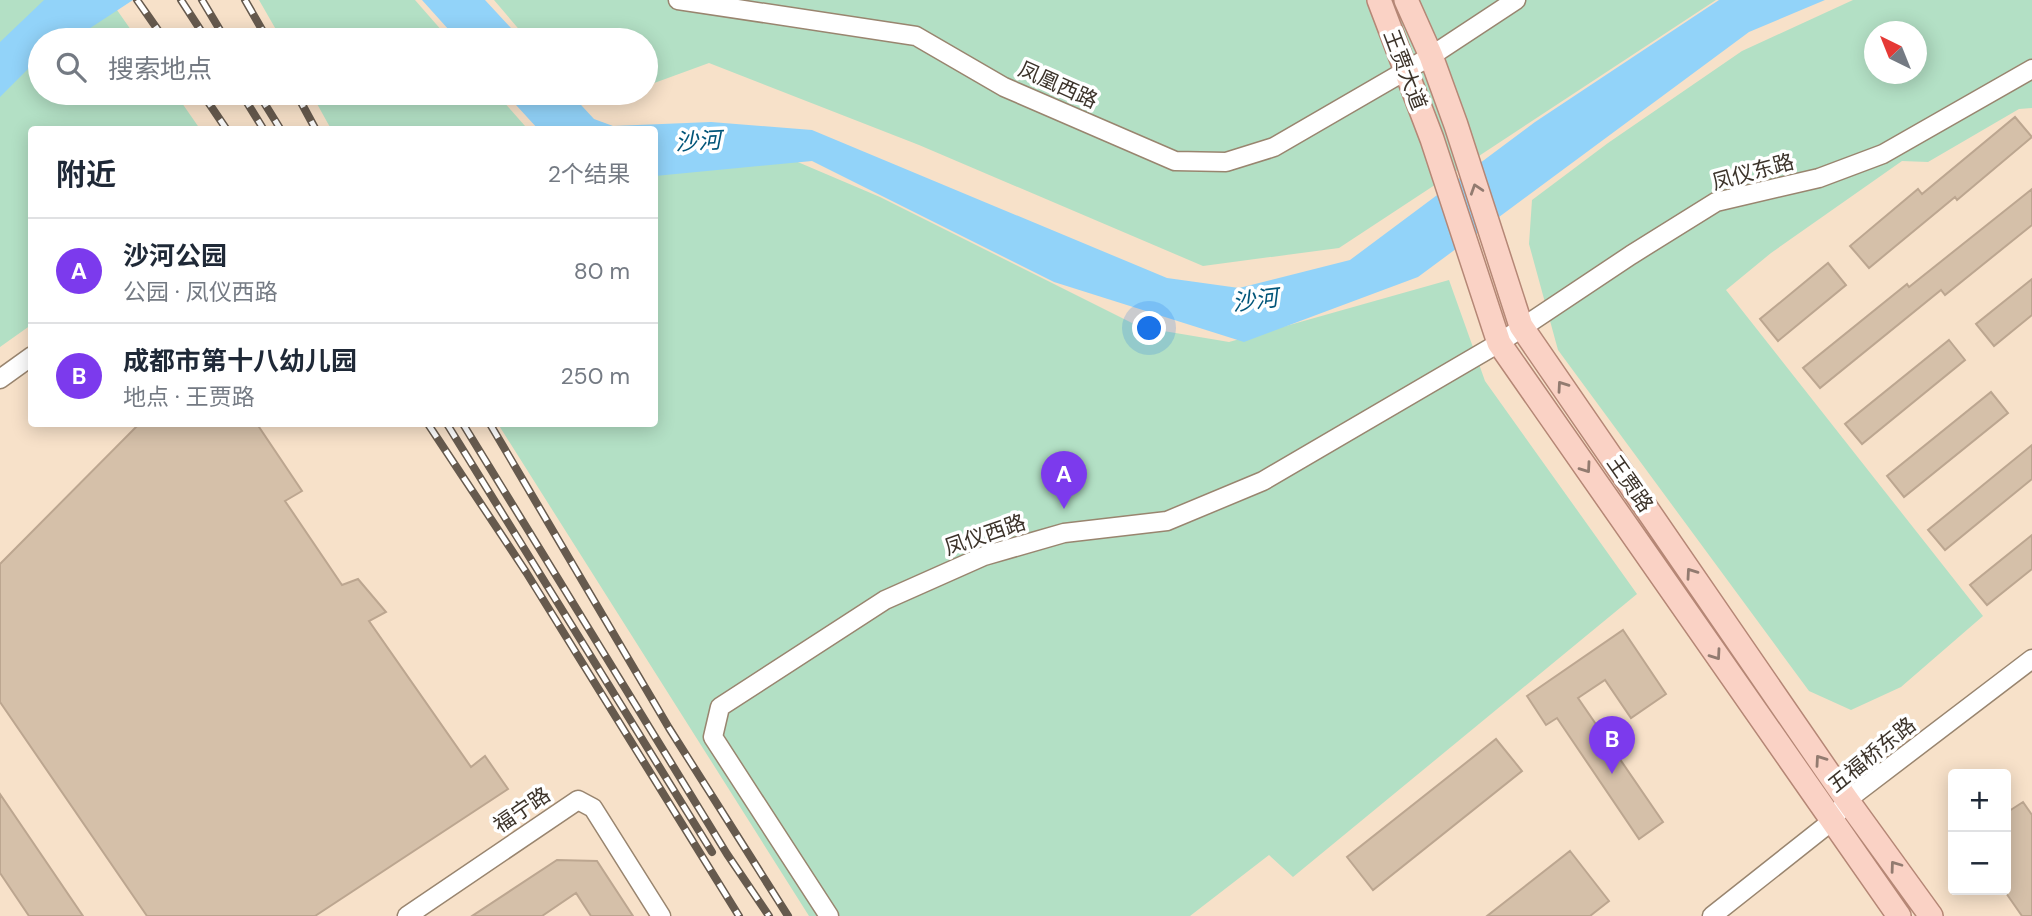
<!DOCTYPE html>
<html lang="zh">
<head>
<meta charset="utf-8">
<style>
	:root { --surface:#fff; --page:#f2f2f3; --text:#1f2937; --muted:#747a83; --line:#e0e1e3; --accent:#7c3aed }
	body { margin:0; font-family:"DM Sans","Noto Sans SC",sans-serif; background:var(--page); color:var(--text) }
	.controls { position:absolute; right:21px; bottom:21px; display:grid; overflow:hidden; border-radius:7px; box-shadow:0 4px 18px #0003 }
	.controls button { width:63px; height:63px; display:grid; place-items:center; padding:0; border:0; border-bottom:2px solid var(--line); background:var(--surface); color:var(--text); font:35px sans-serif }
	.compass { position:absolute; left:1864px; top:21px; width:63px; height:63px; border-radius:50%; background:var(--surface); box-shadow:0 4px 18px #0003; rotate:317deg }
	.you { position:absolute; left:1150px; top:329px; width:24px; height:24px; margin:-18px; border:5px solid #fff; border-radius:50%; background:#1a73e8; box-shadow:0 0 0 10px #1a73e833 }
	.badge { display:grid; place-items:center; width:46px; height:46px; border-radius:50%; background:var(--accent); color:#fff; font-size:23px; font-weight:700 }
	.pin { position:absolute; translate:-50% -58px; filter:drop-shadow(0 2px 4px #0008) }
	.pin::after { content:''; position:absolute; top:37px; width:24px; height:21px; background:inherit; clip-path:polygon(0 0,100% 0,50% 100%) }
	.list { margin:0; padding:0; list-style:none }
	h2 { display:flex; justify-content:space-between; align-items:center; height:91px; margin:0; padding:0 28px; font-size:30px }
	h2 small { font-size:23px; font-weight:400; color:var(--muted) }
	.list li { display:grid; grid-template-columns:46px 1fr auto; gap:21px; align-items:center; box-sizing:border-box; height:105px; padding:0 28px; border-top:2px solid var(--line) }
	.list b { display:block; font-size:26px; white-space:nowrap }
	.list p { margin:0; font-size:23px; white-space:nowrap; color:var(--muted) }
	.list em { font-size:23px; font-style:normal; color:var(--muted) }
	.icon { flex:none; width:38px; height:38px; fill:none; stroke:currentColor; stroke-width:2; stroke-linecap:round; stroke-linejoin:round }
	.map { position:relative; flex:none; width:2032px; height:916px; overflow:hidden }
	.search { position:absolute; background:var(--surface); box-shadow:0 4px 18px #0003; left:28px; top:28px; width:630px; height:77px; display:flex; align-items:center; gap:18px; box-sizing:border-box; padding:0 24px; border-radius:38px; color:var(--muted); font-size:26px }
	.panel { position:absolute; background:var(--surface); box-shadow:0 4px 18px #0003; left:28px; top:126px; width:630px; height:301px; border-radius:7px }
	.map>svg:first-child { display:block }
	.green { fill:#b3e0c5; fill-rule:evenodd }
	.water { fill:#92d3f9 }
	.building { fill:#d5c0a9; stroke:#bca690; stroke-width:2 }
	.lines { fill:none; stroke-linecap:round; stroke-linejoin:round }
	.minor-casing { stroke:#99856f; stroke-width:21 }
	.major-casing { stroke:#b58776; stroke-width:26 }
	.minor { stroke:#fff; stroke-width:18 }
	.major { stroke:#fad2c5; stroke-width:23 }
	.rail-casing { stroke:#665a4e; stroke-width:8 }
	.rail { stroke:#fff; stroke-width:5; stroke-dasharray:16; stroke-linecap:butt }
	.oneway { stroke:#927b70 }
	.labels { text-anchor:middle; stroke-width:7; stroke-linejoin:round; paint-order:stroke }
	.street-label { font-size:21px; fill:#3c332a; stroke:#fff }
	.water-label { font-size:23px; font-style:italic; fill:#005579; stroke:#fff }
</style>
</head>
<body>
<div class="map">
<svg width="2032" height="916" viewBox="0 0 2032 916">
	<rect width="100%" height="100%" fill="#f7e1c9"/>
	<path class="green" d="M0,0h110l28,40h-98v53h135l25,36 -168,1 -1,195 -31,22z
		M259,0h156l35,40h-168z
		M494,0h1222l-377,248 -136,18 -284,-121 -210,-82 -63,23v-46h-118z
		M1853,0h179v108l-13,1 -91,53 -26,-1 -131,92 -45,37 257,326 -82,71 -50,23 -42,-19 -251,-341 -29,-106 3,-44 76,-57 134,-92zM1874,32h42v42h-42z
		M311,93h185l29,33 8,3h-202z
		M793,160l87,37 260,130 89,15 220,-62 36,101 152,213 -344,283 -24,-22 -79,61h-381l-311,-492h156l1,-254z"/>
	<path class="water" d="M44,0h89l-61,40h-32v21l-12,8 -28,28v-55z
		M422,0h63l37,40h-64z
		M1719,0h106l-76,32 -331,245 -174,65 -190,-60 -242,-121 -157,15 -1,-46 -116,-1 -33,-36h65l24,26 19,7 98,-4 101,8 355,148 72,10 111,-28 185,-138z"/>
	<path class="building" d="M2015,117l17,20 -75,63 -2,-3 -86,71 -19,-22 68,-57 4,5z
		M2032,189v36l-87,70 -4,-5 -121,98 -17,-20 104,-84 2,3z
		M1828,263l18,22 -68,56 -18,-22z
		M2032,279v36l-38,31 -18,-22z
		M1949,340l16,20 -103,84 -17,-20z
		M1991,392l17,21 -104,84 -17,-21z
		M139,424h118l45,67 -17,10 57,84 16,-6 28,33 -17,9 102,146 14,-11 23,33 -193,127h-168l-147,-214v-138z
		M2032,445v34l-87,71 -17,-20z
		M2032,535v34l-45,36 -17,-20z
		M1623,630l43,64 -35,24 -26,-38 -27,18 85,124 -24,17 -82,-121 -11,7 -19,-29z
		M1496,739l26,32 -149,119 -26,-33z
		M0,794l83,122h-54l-29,-43z
		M2023,802l9,13v101h-10l-16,-23v-80z
		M1570,851l39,50 -19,15h-103z
		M557,860l40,1 36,55h-42l-15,-23 -34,23h-70z"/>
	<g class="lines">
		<g class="minor-casing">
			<path id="minor" d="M678,0l238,36 88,51 171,74 51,1 48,-15 157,-91 85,-56
				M0,379l32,-23
				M407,916l171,-116 15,8 68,108
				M829,916l-116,-179 7,-30 165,-107 99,-44 80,-23 103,-12 96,-40 236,-138 132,-88 85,-53 103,-24 64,-24 149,-85
				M1712,916l120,-95 15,-21 185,-141"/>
		</g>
		<g class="major-casing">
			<path id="major" d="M1379,0l53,139 67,204 400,573
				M1406,0l25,56 25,69 65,201 326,474 84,116"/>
		</g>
		<use href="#minor" class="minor"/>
		<use href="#major" class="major"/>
		<g class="rail-casing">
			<path id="rail" d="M137,0l28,40
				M181,0l26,40
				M202,0l24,40
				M245,0l23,40
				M202,93l25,37
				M241,93l23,37
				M258,93l23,37
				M296,93l20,37
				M428,424l98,148 213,344
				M447,424l265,428
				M463,424l264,430 42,62
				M490,424l179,304 119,188"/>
		</g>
		<use href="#rail" class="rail"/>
	</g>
	<defs><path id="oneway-chevron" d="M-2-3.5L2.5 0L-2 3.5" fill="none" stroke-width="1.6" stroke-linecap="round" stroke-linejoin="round" transform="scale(1.75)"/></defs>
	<g class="oneway">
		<use href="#oneway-chevron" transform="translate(1476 189) rotate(-108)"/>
		<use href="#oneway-chevron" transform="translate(1562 386) rotate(-125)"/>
		<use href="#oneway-chevron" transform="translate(1586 468) rotate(55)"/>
		<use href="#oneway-chevron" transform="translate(1691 573) rotate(-125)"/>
		<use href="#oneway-chevron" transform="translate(1716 655) rotate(55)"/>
		<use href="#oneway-chevron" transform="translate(1820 760) rotate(-125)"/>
		<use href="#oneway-chevron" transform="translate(1895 866) rotate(-126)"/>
	</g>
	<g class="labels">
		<g class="street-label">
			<text transform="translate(1405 70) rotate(69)" y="7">王贾大道</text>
			<text transform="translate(1058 85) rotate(24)" y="7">凤凰西路</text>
			<text transform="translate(1753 172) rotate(-15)" y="7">凤仪东路</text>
			<text transform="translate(1630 484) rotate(55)" y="7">王贾路</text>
			<text transform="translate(985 535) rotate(-19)" y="7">凤仪西路</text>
			<text transform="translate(1872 755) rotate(-39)" y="7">五福桥东路</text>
			<text transform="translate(522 810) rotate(-34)" y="7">福宁路</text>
		</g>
		<g class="water-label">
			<text transform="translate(698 141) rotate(-3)" y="8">沙河</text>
			<text transform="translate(1255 300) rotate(-7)" y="8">沙河</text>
		</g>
	</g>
</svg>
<div class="controls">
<button>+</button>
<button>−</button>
</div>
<svg class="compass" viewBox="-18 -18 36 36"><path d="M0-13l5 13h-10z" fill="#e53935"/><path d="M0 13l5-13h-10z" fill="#747a83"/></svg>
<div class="you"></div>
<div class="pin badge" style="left:1064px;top:509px">A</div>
<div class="pin badge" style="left:1612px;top:774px">B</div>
<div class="search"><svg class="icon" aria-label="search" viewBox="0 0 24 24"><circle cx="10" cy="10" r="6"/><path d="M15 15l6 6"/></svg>搜索地点</div>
<section class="panel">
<h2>附近<small>2个结果</small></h2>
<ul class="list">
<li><span class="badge">A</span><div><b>沙河公园</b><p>公园 · 凤仪西路</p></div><em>80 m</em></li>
<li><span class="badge">B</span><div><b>成都市第十八幼儿园</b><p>地点 · 王贾路</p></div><em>250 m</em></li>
</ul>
</section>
</div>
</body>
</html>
